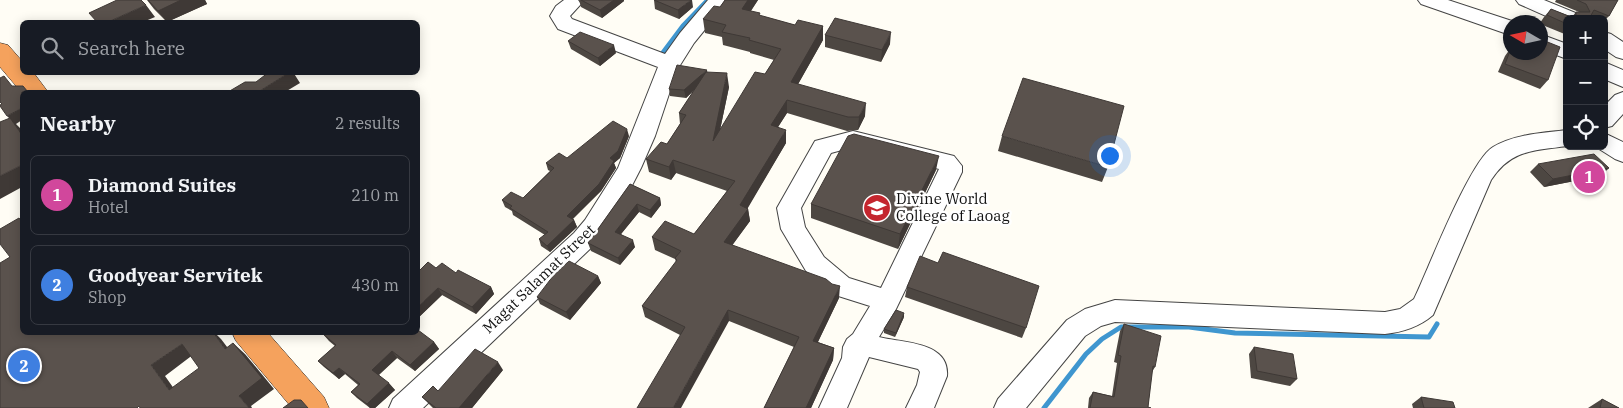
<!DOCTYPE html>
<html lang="en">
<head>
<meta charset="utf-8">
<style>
	:root { --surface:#171b24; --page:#20242c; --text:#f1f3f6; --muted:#9ea1a6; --line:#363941; --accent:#c4262e }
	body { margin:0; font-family:"IBM Plex Serif",serif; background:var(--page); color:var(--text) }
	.controls { position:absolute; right:15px; top:15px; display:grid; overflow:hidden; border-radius:8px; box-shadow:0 2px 12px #0003 }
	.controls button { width:45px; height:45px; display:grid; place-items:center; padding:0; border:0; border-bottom:1px solid var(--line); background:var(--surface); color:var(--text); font:25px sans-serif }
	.compass { position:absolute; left:1503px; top:15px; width:45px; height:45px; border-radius:50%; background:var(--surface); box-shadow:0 2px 12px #0003; rotate:279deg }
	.you { position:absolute; left:1109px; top:155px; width:18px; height:18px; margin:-12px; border:4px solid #fff; border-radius:50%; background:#1a73e8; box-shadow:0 0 0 8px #1a73e833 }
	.badge { display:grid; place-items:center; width:32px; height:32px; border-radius:50%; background:var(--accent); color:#fff; font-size:16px; font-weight:700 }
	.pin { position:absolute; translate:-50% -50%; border:2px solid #fff; box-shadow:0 1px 5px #0006 }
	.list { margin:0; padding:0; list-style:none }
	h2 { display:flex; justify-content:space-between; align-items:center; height:65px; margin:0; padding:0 20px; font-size:21px }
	h2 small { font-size:16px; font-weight:400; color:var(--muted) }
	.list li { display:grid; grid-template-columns:32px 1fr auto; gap:15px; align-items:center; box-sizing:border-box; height:80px; margin:0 10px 10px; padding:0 10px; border:1px solid var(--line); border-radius:8px }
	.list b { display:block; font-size:19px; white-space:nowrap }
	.list p { margin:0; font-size:16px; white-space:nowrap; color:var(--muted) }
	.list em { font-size:16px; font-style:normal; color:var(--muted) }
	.icon { flex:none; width:28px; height:28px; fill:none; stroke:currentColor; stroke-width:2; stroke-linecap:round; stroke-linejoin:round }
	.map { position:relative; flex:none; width:1623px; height:408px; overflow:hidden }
	.search { position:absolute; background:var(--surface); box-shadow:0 2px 12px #0003; left:20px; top:20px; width:400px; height:55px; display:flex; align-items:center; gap:12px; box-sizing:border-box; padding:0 18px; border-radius:8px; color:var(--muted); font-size:19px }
	.panel { position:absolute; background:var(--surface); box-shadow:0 2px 12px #0003; left:20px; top:90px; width:400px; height:245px; border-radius:8px }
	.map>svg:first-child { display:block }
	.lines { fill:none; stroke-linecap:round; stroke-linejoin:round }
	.stream { stroke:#3f96cf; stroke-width:5 }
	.minor-casing { stroke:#444; stroke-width:2 }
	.highway-casing { stroke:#222; stroke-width:1 }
	.minor { fill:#fff; fill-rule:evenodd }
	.highway { fill:#f5a25d; fill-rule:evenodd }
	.wall { fill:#4d4742 }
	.shaded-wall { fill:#3f3936 }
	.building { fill:#5a524d; stroke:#3f3936; fill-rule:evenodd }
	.labels { text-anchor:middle; stroke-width:5; stroke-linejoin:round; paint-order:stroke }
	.poi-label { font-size:15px; fill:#111; stroke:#fff; text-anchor:start }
	.street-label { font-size:15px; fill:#111; stroke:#fff }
</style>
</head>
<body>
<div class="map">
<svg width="1623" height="408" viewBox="0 0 1623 408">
	<rect width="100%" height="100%" fill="#fffdf5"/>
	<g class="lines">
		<path class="stream" d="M662,54l21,-28 25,-26
			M1044,408l42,-54 16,-15 19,-12h68l46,6 194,4 8,-13"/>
		<g class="minor-casing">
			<path id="minor" d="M564,0h14l3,4 -11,12 2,3 93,35 15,-21 28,-33h21l-35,43 -17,27 -22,66 -14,32 -19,37 -30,42 -169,161h-34l4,-9 181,-166 11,-13 33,-52 40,-101 -100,-38 -8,-13 6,-10z
				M1418,0h30l67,22h-5v13l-89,-31z
				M1516,0h28l34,14 3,5h-14v5h-3l-45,-20z
				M1604,32l7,2 12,8v17l-7,-2 -12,-8z
				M1540,34l27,10v15l-27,-10z
				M1604,62l19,8v17l-19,-8z
				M1623,92v22l-11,12 -8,2v-22l11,-11z
				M1567,130v16c-33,5 -56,3 -76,34l-58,135c-14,12 -30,17 -48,19l-270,-12 -14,4 -16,10 -59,72h-32l4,-9 69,-79 18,-11 30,-9 270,12 15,-3 14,-10c14,-29 56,-139 79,-152 22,-13 49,-14 74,-17z
				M853,131l101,25 8,10v6l-66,137 -17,28c23,6 71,4 68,39l-13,32h-28l11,-23 3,-13 -2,-3 -49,-12 -22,51h-28l23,-50 1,-11 4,-8 6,-5 17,-28 -38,-12 -26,-23 -25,-42 -4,-21 38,-67zM853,147l86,22 -58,119 -32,-10 -25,-21 -19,-30 -4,-19 30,-55z
				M1604,133l19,9v20l-8,-3 -19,-12 8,-1z"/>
		</g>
		<g class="highway-casing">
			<path id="highway" d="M0,43l8,2 14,16v11h11l15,20 -26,1 -22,-26z
				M232,332h35l57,65 5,11h-37l-56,-67z"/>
		</g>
		<use href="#minor" class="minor"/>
		<use href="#highway" class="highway"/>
	</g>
	<path class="wall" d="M147,0h58l2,4 -40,18 -13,-13z
		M579,0h45v1l-22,17 -21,-11z
		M654,0l39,7 -14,12 -24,-10z
		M725,0h33l-7,11 9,5 35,9 28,1v14l-25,44 67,32 -7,14 -11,1 -60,-18 -9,14 8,16 -39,65 1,1 2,12 -18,24 107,53 -21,44 16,6 -1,12 -22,48h-47l30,-61 -65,-26 -49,14 -35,-18 -3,-11 34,-44 -1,-3 -20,-9 -3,-13 42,-3 33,-43 -51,-18 -5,7 -22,-8 -3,-13 21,-15 13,-20 -1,-11 16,-24 -9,9 -16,-2 -1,-7 38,-17 22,15 -9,43 45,-56 9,-14 -24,-7v-1l-27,-7 -1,-8 -17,-4 -2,-14 17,-12z
		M1556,0h62l-9,16 -5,5v-2h-37v16l-27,-11v-1l4,-6 7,-8 21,8 4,-5h3l-24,-10z
		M825,35l65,9 -9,18 -56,-15z
		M568,41l48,12 -16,13 -29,-17z
		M1510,49v3l38,28 -8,9 -42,-17 7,-16z
		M629,136l-9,22 -6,5 2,5 -15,23 -28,28 1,1 3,7 -27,25 -9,-6 -2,-7 6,-4 -32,-20 -1,-4 -7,-4 -3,-7 21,-2 27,-27 -2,-1 -2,-7 21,-5z
		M1002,136l106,31 -6,15 -104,-31z
		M1538,164l71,4 -9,8 -56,11 -14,-15z
		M936,170l-38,79 -87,-31v-14z
		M630,184l30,14 1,7 -10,13 -12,-6 -18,22 14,13 -15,18 -29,-14 -3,-8z
		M938,263l88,65 -4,10 -117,-41 2,-10z
		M436,268l20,5 35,14 3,7 -18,20 -34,-19 -24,23z
		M598,276l3,7 -31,37 -30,-16 -3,-7z
		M904,317l-9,20 -11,-4v-4z
		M1124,324l31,43 -3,5 -4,35 3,1h-63l1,-10 4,-6 19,4 5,-33 -3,-1 6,-31z
		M323,334l111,8 5,7 -24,22 -18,-13 -18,17 16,15 -20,18h-5l-13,-10 -6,-6 7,-7 -13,-11 -6,5 -15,-12 -6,-6 17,-15 -6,-5z
		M1254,347l43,32 -7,7 -39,-8 -2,-24z
		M503,370l-31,38h-39l-11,-11 16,-6z
		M1421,397l34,11h-42l-1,-4z
		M1602,399l17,9h-31z"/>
	<path class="shaded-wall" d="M181,0h24l2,4 -40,18 -9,-11z
		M614,0h10v1l-22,17 -2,-8z
		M691,0h1l1,7 -14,12 -1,-9z
		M748,0h10l-15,22 -1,-13z
		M146,5l9,12 -12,5h-35z
		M823,26v14l-31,55 -1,-13z
		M891,32l-1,12 -9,18 1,-12z
		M614,45l2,8 -16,13 -2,-8z
		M707,70l1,7 -22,21 -2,-8z
		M290,72h3l7,11 -15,9h-27z
		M727,73l2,14 -14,67 -2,-13z
		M787,100v13l-16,25v-13z
		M866,103l-1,13 -7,14 1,-13z
		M22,108v12l-6,4 6,6v5l-11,-15 -4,-4z
		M627,129l2,7 -9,22 -6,5 2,5 -15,23 -32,31 -2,-6 43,-58z
		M786,130v13l-44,75 -2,-13z
		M939,156l-3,14 -38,79 2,-15z
		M673,160l3,13 -5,7 -2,-13z
		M22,165v22l-22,12v-23z
		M1609,168l-9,8 -56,11 9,-8z
		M660,198l1,7 -10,13 -1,-8z
		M637,204l2,8 -22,27 -2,-7z
		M748,209l2,12 -24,33 -2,-12z
		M574,220l3,7 -27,25 -3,-6z
		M633,240l2,7 -15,18 -2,-7z
		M598,276l3,7 -31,37 -4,-8z
		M840,286l-1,12 -26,54v-11z
		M491,287l3,7 -18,20 -4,-7z
		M438,288l4,7 -24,23v-11z
		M728,310l1,11 -48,87h-8z
		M904,313v4l-9,20 1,-4z
		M213,332h1l7,7 16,21 -12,-11z
		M434,342l5,7 -24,22 -5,-6z
		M233,343l12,11 29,35 -23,17 1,2h-3l-10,-12z
		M182,344l12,10 -29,22 17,24 -13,-10 -18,-25z
		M834,348l-1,12 -22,48h-5z
		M392,351l5,7 -20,18 -5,-6z
		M498,362l5,8 -31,38h-13z
		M339,368l6,6 -6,5 -6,-6z
		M389,383l6,7 -20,18h-5l-3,-4z"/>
	<path class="building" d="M117,0h24l5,5 -38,17h-11l-8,-9z
		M148,0h33l-23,11z
		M581,0h33l-14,10z
		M654,0h37l-13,10z
		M725,0h23l-6,9 18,4 -1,2 36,10 3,-5 25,6 -32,56 75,21 -7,14h-11l-61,-17 -16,25 15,5 -46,75 8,4 -24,33 102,37 6,5 8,2 -27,55 21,7 -28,60h-42l35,-71 -71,-27 -55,98h-36l48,-81 -43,-21 35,-46 -2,-2 6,-7 -29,-14 13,-16 29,13 41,-53 -62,-21 -4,7 -23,-8 15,-17 6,2 19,-29 -7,-2 27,-41 21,1 -14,68 42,-69 10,2 16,-25 -32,-9 1,-2 -28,-6 4,-7 -23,-6 11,-13 6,1z
		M1577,0h41l-9,16 -15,-6 -5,9h-22v5l-20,-9 4,-6 20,8h5v-5h14l-4,-8z
		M835,18l56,14 -9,18 -57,-15z
		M580,32l34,13 -16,13 -30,-17z
		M1540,39l20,8 -12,33 -43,-16 5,-13v1h30z
		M677,65l30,5 -23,20 -15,-1z
		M269,72h21l-32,20h-30l17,-10h11z
		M4,76l8,10h11l5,6h-6v16l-15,8 -7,-10v-1l2,-1 -2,-2v-24z
		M1023,78l101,28 -16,61 -106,-31z
		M10,118l12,17v30l-22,11v-54z
		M613,121l14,8 -9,22 -8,7 4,3 -15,23 -32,32 7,4 -27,26 -8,-7 9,-7 -38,-24 2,-2 -10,-6 9,-8 12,6 31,-30 -8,-5 13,-10 8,5z
		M854,134l85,22 -39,78 -89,-30 37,-68z
		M1594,154l15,14 -56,11 -15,-15z
		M630,184l30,14 -10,12 -13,-6 -22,28 18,8 -15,18 -30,-15z
		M19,218l3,4v110h191l12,17 8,-6 29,35 -23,18 10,12h-109l-1,-2 -2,2h-137v-145l10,-6 -10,-13v-15zM182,344l17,24 -30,22 -18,-25z
		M943,252l96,34 -13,42 -119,-41 13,-31 18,7z
		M569,261l29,15 -32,36 -29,-15 16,-21z
		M428,262l8,6 6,-5 14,10 2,-3 33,17 -19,20 -34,-19 -20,19v-35z
		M896,310l8,3 -8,20 -12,-4z
		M1124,324l37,12 -6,31 -2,-1 -5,41 3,1h-61l3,-16 21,5 7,-41 -3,-1z
		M418,330l16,12 -24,23 -18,-14 -20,19 17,13 -22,21 -16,-12 9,-8 -21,-16 -6,5 -15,-12 18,-16 -13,-11 2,-2h93z
		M1254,347l39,7 4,25 -40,-8z
		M475,349l23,13 -39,46h-23l-14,-11 11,-11 5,5z
		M1421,397l32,5 2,6h-31z
		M1602,399l17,9h-19z
		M294,400h7l7,8h-25z"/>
	<defs>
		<g id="university-disc" transform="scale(1.4375)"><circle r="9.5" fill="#c4262e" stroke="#fff"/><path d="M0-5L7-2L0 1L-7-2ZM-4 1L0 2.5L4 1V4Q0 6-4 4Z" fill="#fff"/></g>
	</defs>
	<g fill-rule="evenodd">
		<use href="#university-disc" x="877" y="208"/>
	</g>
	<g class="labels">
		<g class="poi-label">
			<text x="896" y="204">Divine World<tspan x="896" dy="17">College of Laoag</tspan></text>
		</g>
		<g class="street-label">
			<text transform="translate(539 279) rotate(-44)" y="5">Magat Salamat Street</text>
		</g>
	</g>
</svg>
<div class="controls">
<button>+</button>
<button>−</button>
<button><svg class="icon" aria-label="locate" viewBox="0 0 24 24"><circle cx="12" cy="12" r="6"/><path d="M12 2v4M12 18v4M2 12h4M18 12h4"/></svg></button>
</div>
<svg class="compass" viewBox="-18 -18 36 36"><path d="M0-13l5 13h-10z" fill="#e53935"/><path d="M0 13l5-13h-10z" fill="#9ea1a6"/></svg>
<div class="you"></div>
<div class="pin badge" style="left:1589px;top:177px;background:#d1479c">1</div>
<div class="pin badge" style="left:24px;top:366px;background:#3f7fe0">2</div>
<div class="search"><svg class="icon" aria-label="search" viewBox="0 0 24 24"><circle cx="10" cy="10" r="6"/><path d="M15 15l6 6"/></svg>Search here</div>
<section class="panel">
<h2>Nearby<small>2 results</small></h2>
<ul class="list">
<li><span class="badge" style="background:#d1479c">1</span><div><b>Diamond Suites</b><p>Hotel</p></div><em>210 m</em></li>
<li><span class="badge" style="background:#3f7fe0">2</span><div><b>Goodyear Servitek</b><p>Shop</p></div><em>430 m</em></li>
</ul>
</section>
</div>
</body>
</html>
